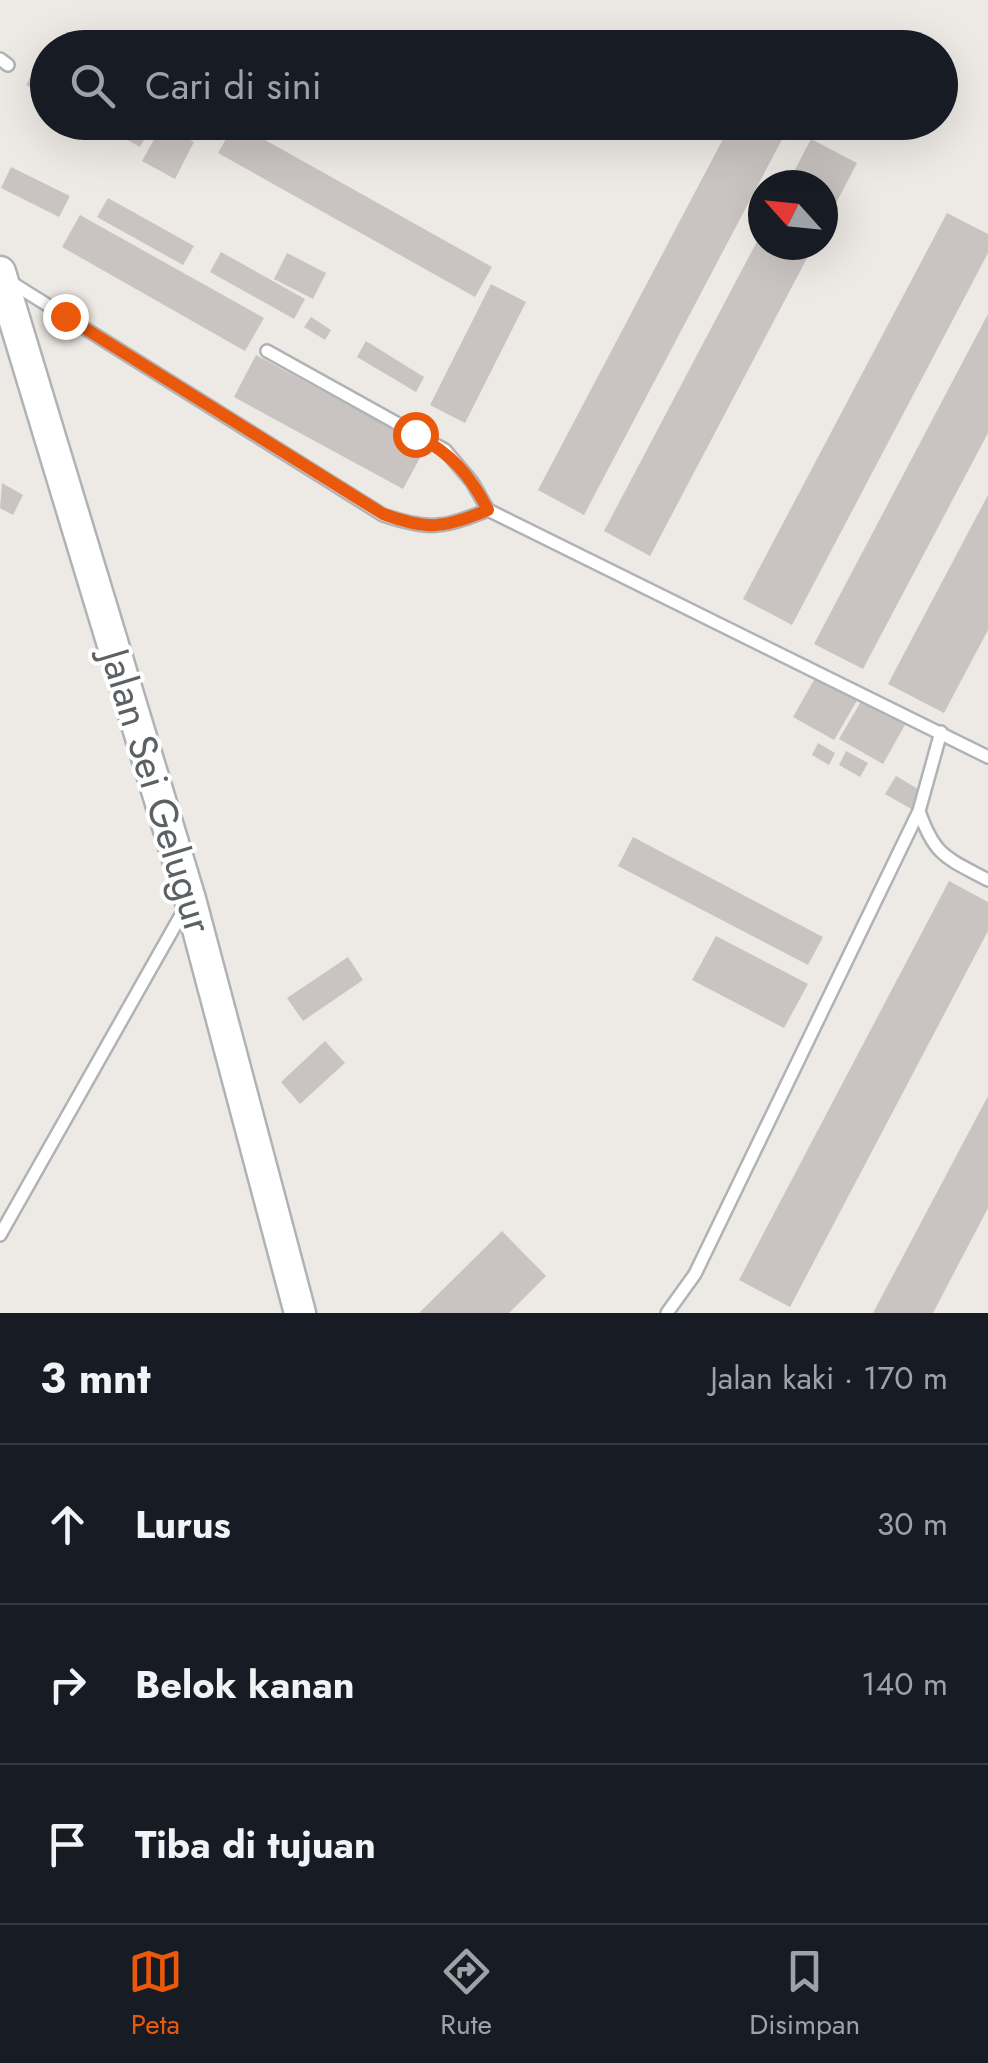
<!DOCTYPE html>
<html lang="id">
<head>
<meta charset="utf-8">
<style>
	:root { --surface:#171b24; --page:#242831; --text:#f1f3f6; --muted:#9ea1a6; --line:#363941; --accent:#ea580c }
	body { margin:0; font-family:Jost,sans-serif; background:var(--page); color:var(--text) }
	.compass { position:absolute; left:748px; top:170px; width:90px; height:90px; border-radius:50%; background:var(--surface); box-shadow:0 10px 40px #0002; rotate:297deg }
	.stop { position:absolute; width:30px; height:30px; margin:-22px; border:8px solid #ea580c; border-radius:50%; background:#fff }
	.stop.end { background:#ea580c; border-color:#fff; box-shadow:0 2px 10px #0008 }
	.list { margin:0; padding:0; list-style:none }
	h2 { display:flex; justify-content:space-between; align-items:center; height:130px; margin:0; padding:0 40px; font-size:42px }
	h2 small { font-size:32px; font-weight:400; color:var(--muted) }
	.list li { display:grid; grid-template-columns:65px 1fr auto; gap:30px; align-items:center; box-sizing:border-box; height:160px; padding:0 40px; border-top:2px solid var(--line) }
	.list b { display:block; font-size:38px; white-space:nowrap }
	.list em { font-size:32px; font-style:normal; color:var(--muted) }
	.icon { flex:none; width:55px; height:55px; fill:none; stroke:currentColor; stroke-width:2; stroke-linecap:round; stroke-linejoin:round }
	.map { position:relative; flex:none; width:988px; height:1313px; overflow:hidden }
	.search { position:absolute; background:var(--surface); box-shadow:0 10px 40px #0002; left:30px; right:30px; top:30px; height:110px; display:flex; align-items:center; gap:25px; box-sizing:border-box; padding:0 35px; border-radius:55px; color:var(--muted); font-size:38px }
	.sheet { height:610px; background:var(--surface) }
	nav { display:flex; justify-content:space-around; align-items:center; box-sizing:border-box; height:140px; border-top:2px solid var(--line); background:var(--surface); font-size:28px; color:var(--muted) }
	nav a { display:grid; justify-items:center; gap:5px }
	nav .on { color:var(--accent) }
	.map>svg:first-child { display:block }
	.building { fill:#c9c4c2 }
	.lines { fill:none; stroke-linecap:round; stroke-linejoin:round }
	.service-casing { stroke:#b0b3b6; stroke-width:16 }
	.secondary-casing { stroke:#afb3b6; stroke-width:35 }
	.service { stroke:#fff; stroke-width:11 }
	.secondary { stroke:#fff; stroke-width:30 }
	.route { stroke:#ea580c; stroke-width:12 }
	.labels { text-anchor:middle; stroke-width:8; stroke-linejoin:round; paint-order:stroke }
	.street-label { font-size:40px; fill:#5c6164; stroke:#fff }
</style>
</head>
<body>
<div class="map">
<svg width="988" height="1313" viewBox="0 0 988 1313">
	<rect width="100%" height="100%" fill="#ede9e4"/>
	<path class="building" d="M48,45v52l-22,-12z
		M95,122h59l-14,25z
		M732,122h46l10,6 -204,387 -46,-25z
		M235,123l257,144 -17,30 -257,-144z
		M162,125l32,17 -19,37 -33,-18z
		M811,139l46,24 -34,65v-43h-36z
		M11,167l59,29 -11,21 -58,-29z
		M108,198l86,48 -11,19 -86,-48z
		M947,213l41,21v19l-196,372 -49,-26z
		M80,215l184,103 -19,33 -183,-104z
		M763,230v15h51l-164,311 -46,-25z
		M221,252l84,47 -11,20 -84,-47z
		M287,253l39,20 -13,26 -39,-20z
		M491,284l35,18 -61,121 -35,-18z
		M988,314v119l-125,236 -49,-25z
		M311,317l20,13 -6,10 -21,-13z
		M366,341l58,36 -8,15 -59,-35z
		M256,355l170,92 -23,42 -169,-92z
		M2,483l21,12 -10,20 -13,-7z
		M988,495v135l-44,83 -56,-29z
		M818,673l41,24 -25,43 -41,-23z
		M863,698l43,25 -23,41 -44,-25z
		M818,743l17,10 -6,12 -17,-10z
		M846,751l22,12 -8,14 -21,-12z
		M896,776l27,16 -10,18 -28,-16z
		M633,837l190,100 -15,28 -190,-99z
		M949,881l39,21v29l-198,376 -51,-27z
		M716,936l92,48 -24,44 -92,-48z
		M348,957l15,23 -60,41 -16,-23z
		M325,1041l20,22 -45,41 -19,-22z
		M988,1096v112l-55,105h-60z
		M502,1231l44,45 -37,37h-90z"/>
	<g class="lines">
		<g class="service-casing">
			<path id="service" d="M0,59l8,6
				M9,281l374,234c46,16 60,13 105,-5l500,247
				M267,351l178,99 27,32 16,28
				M919,811c16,46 28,47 69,69
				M0,1235l185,-327
				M667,1313l28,-39 224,-463 22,-79"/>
		</g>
		<g class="secondary-casing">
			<path id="secondary" d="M0,272l190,627 110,414"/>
		</g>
		<use href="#service" class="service"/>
		<use href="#secondary" class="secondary"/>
	</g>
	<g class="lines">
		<path class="route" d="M65,316l318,198c46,17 60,14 105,-4 -19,-37 -37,-56 -73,-76"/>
	</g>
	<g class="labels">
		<g class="street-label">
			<text transform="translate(157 791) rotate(73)" y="14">Jalan Sei Gelugur</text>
		</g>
	</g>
</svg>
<svg class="compass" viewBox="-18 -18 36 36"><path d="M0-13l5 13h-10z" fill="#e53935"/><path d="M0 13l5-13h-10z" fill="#9ea1a6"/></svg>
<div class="stop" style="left:415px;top:434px"></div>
<div class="stop end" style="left:65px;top:316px"></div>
<div class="search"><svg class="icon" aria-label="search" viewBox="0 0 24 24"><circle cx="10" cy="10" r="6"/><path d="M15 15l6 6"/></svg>Cari di sini</div>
</div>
<section class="sheet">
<h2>3 mnt<small>Jalan kaki · 170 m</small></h2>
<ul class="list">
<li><svg class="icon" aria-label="ahead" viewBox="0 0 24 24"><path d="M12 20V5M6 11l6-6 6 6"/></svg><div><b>Lurus</b></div><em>30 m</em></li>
<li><svg class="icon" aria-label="right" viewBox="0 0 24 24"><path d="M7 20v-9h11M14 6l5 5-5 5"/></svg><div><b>Belok kanan</b></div><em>140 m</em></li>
<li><svg class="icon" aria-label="arrive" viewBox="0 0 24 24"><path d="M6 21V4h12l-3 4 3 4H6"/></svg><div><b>Tiba di tujuan</b></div></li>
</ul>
</section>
<nav>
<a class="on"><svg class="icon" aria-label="map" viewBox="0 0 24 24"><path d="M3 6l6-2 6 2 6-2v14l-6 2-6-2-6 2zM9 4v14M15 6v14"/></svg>Peta</a>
<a><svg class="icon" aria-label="directions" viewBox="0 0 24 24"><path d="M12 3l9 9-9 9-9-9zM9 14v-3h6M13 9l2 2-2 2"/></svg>Rute</a>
<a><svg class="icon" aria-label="saved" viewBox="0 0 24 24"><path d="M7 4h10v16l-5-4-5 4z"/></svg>Disimpan</a>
</nav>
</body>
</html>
